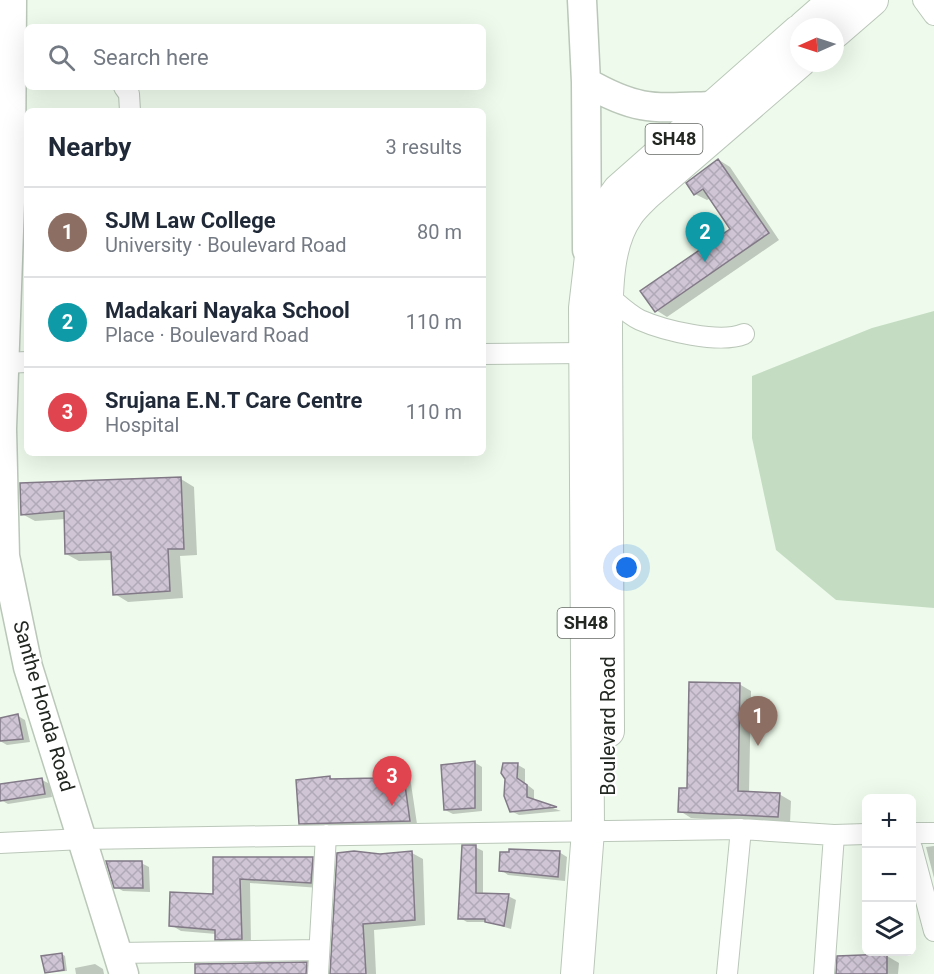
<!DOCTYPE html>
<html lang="en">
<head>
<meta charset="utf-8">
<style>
	:root { --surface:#fff; --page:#f6f6f7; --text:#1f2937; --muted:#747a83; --line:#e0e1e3; --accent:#0b8043 }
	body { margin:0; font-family:Roboto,sans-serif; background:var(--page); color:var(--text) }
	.controls { position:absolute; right:18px; bottom:18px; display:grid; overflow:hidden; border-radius:9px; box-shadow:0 6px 24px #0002 }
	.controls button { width:54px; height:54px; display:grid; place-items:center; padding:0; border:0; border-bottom:2px solid var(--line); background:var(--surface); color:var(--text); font:30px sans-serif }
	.compass { position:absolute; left:790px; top:18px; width:54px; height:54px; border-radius:50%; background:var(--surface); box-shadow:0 6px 24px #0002; rotate:267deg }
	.you { position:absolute; left:627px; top:568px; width:21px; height:21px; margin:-15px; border:4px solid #fff; border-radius:50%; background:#1a73e8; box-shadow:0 0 0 9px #1a73e833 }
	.badge { display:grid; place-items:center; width:39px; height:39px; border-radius:50%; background:var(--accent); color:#fff; font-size:20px; font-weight:700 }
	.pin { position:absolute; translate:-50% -50px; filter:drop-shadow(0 2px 3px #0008) }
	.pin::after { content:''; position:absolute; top:32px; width:21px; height:18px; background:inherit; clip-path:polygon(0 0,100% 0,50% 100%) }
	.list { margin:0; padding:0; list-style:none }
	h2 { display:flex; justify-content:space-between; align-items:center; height:78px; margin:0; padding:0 24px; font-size:26px }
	h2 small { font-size:20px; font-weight:400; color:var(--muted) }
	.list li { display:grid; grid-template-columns:39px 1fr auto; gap:18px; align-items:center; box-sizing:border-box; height:90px; padding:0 24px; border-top:2px solid var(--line) }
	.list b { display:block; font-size:22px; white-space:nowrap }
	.list p { margin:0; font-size:20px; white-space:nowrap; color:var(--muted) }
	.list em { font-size:20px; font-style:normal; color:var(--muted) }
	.icon { flex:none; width:33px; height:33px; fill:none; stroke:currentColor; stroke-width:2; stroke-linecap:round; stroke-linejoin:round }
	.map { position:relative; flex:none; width:934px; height:974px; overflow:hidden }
	.search { position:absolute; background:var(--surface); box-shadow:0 6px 24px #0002; left:24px; top:24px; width:462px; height:66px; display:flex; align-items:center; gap:15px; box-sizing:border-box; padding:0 21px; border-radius:9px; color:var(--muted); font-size:22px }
	.panel { position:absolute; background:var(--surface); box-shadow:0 6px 24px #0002; left:24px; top:108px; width:462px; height:348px; border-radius:9px }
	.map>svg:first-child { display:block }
	.garden { fill:#c4ddc2 }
	.shadow { fill:#0003 }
	.building { fill:url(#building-cross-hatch); stroke:#837a88; stroke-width:1.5 }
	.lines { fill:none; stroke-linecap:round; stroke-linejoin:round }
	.minor-casing { stroke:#bac7b9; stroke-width:22 }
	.secondary-casing { stroke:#bac7b9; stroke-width:31 }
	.primary-casing { stroke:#bac7b9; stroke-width:34 }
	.minor { stroke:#fff; stroke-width:20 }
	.secondary { stroke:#fff; stroke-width:28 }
	.primary { stroke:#fff; stroke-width:32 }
	.labels { text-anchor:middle; stroke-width:4.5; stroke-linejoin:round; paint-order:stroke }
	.shield { fill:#fff; stroke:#656864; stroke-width:1.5 }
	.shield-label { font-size:18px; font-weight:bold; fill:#232822 }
	.street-label { font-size:20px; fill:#232822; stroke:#fff }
</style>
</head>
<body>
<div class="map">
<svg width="934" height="974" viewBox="0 0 934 974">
	<defs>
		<pattern id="building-cross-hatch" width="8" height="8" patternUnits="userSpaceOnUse" patternTransform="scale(1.5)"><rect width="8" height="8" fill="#cfc5d5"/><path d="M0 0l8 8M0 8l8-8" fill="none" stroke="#b1a9b7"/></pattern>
	</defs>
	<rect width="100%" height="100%" fill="#eefbec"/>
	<path class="garden" d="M934,311v297l-98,-8 -60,-50 -24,-112v-62l120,-48z"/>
	<path class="shadow" d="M719,160l11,7 49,73 -112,77 -11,-7 76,-81 -21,-31 -4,2 -12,-6z
		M27,243v34l-2,-1z
		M128,453h30l-26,3z
		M181,479l13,8 3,68 -17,1 3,42 -55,4 -13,-8 -2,-34 -34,1 -13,-7v-35l-31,2 -13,-7z
		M739,684l12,7 -2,102 30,1 12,7 -1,22 -99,-5 -11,-7z
		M18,716l7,4 5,22 -23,3 -7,-4v-21z
		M474,762l8,5v44l-29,3 -8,-4z
		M518,765l7,4v14l9,7v11l27,10 -42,4 -8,-4 -5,-32z
		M402,773l8,4 7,47 -109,3 -8,-4 30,-46 5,4 42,-1z
		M42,780l8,4 2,13 -44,7 -7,-4 -1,-14z
		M934,846v32l-8,-31z
		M475,847l8,4v44l25,1 8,4 -5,29 -22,-7h-22l-7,-4z
		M559,852l8,5 -2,24 -57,-6 -7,-5z
		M412,853l11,6 2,66 -51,5 2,44h-44l48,-118z
		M312,858l10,6 -2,24 -70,-5 1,61h-25l-10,-5v-5l-35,-3 -10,-6 44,-30 -1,-36z
		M141,863l8,4 1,25 -27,-1 -7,-4z
		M62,954l3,2 2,15 -20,1z
		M887,956l12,7 -1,11h-61z
		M95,964l8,5 1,5h-28l-1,-6z
		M306,964l11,6 1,4h-122z"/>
	<path class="building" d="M718,159l51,74 -114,79 -15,-21 90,-62 -27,-40 -9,6 -8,-12z
		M181,477l3,72h-16l2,42 -57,4 -2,-43 -46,2 -1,-43 -43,4 -1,-32z
		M689,682l51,1 -2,108 42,2 -2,24 -100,-5 1,-24h8z
		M18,714l5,25 -23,2v-23z
		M475,761v47l-31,2 -3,-45z
		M503,763h15l-1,15 10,7v12l30,10 -47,5 -6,-16 1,-17 -4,-6z
		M403,771l7,50 -111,3 -3,-44 34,-4v3l46,-1 -1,-3z
		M42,778l3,16 -45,7v-17z
		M462,845h14v48l33,1 -5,32 -19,-4v-3h-27z
		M509,849l51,2 -2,26 -59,-6 1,-19h9z
		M354,851l26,3 32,-3 3,69 -52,4 3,50h-36l7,-121z
		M213,857h100l-2,26 -71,-4 2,60 -27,1v-10l-46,-4 1,-34 43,2z
		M106,861h36l1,27h-29z
		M62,953l2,17 -19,3 -4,-17z
		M887,954v20h-51l1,-18z
		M307,962l-1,12h-111v-10z"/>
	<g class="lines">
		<g class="minor-casing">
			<path id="minor" d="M923,0l11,15
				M124,87l5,7 1,17
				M607,295c10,8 22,20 33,25 25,11 80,24 104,14
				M483,354l100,-1
				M4,363l23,-1
				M912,833h22
				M0,843l83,-4 658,-10 93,6 32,-1
				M912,848l22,83
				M117,953l202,-3
				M318,974l8,-139
				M727,974l14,-145
				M824,974l10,-139"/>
		</g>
		<g class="secondary-casing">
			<path id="secondary" d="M12,0l-1,174 -9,255 3,127 23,111 96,307
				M582,0l4,82 1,168
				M586,82c52,30 69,26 126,24"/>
		</g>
		<g class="primary-casing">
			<path id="primary" d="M804,27l31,-27
				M835,32l37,-32
				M608,731l-2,-405c1,-34 0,-81 21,-111 5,-8 13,-15 19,-21l153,-132
				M577,974l11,-143 -3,-523 8,-69 10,-27 16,-22 180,-159"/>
		</g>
		<use href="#minor" class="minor"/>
		<use href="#secondary" class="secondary"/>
		<use href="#primary" class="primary"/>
	</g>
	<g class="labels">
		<g class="shield">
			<rect x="645.5" y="124" width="57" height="30" rx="4.5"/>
			<rect x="557.5" y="608" width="57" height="30" rx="4.5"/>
		</g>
		<g class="shield-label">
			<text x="674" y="145">SH48</text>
			<text x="586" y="629">SH48</text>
		</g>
		<g class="street-label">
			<text transform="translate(44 706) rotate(74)" y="7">Santhe Honda Road</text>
			<text transform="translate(608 726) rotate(-90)" y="7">Boulevard Road</text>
		</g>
	</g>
</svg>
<div class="controls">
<button>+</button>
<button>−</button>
<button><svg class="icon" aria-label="layers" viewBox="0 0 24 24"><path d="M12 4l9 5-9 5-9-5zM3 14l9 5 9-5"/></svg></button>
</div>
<svg class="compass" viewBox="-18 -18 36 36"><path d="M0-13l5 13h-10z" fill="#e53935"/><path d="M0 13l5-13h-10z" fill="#747a83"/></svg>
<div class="you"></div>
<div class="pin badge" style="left:758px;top:746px;background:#8d6e63">1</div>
<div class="pin badge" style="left:705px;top:262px;background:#0f9aa8">2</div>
<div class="pin badge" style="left:392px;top:806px;background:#e0444e">3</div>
<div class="search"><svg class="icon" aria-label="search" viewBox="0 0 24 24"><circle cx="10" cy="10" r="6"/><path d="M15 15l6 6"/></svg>Search here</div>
<section class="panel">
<h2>Nearby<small>3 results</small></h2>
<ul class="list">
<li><span class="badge" style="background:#8d6e63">1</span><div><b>SJM Law College</b><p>University · Boulevard Road</p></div><em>80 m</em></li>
<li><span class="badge" style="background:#0f9aa8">2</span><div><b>Madakari Nayaka School</b><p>Place · Boulevard Road</p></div><em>110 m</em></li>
<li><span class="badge" style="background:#e0444e">3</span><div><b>Srujana E.N.T Care Centre</b><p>Hospital</p></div><em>110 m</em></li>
</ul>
</section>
</div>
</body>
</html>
